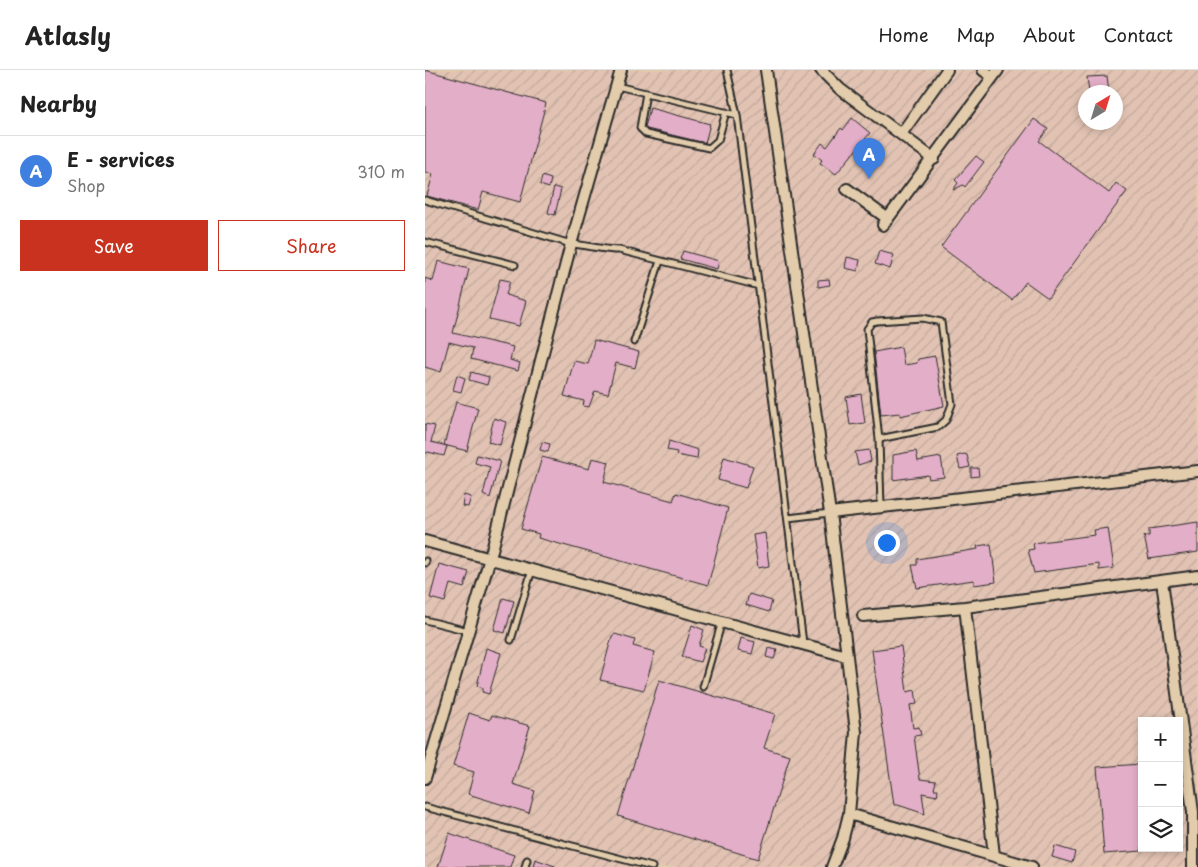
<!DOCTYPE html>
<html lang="en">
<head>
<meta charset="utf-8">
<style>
	:root { --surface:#fff; --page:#f2f2f2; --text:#222; --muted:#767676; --line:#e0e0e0; --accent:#c8321e }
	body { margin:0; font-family:"Playpen Sans",sans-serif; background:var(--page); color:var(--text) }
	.controls { position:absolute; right:15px; bottom:15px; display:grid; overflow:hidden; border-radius:0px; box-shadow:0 2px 8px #0003 }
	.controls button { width:45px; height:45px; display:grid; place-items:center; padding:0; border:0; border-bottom:1px solid var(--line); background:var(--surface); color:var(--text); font:25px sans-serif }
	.compass { position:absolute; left:653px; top:15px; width:45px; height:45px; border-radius:50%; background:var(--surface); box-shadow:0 2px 8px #0003; rotate:38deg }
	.you { position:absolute; left:461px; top:472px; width:18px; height:18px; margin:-12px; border:4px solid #fff; border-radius:50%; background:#1a73e8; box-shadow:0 0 0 8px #1a73e833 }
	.badge { display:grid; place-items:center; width:32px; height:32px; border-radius:50%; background:var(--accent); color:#fff; font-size:16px; font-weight:700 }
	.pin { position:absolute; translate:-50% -41px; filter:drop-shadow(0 1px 2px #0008) }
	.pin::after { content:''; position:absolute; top:26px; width:18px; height:15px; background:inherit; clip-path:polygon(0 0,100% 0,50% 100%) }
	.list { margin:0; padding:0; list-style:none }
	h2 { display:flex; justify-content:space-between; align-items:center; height:65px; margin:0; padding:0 20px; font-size:21px }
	h2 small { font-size:16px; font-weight:400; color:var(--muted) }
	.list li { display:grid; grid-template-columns:32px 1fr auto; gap:15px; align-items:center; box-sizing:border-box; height:70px; padding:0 20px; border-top:1px solid var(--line) }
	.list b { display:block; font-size:19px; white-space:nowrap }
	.list p { margin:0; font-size:16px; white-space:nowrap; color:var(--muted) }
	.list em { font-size:16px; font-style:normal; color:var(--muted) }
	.actions { display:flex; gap:10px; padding:15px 20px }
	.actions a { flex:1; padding:11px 0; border:1px solid var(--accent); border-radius:0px; text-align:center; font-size:18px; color:var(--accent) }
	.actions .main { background:var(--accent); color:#fff }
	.icon { flex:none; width:28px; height:28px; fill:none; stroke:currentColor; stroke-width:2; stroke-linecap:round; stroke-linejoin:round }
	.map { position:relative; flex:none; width:773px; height:797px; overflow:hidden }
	header { display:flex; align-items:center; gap:30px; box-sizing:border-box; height:70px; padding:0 25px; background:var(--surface); border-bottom:1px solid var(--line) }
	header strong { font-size:24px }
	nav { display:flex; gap:28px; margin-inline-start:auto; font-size:18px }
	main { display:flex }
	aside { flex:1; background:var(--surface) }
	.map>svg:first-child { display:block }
	.industrial { fill:url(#industrial-furrows); fill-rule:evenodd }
	.building { fill:#e3aec7; stroke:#2b2b2b }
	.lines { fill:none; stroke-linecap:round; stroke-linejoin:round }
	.service-casing { stroke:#2b2b2b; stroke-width:9 }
	.minor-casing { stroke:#2b2b2b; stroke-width:14 }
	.service { stroke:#e2ccab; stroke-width:5 }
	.minor { stroke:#e2ccab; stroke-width:10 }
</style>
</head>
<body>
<header>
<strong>Atlasly</strong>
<nav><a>Home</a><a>Map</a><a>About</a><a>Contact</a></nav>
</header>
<main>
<aside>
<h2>Nearby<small></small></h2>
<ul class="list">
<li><span class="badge" style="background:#3f7fe0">A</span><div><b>E - services</b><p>Shop</p></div><em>310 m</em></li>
</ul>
<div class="actions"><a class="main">Save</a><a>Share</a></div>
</aside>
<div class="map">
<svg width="773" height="797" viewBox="0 0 773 797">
	<defs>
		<pattern id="industrial-furrows" width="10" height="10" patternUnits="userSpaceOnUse" patternTransform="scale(1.25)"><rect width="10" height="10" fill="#e2c3b3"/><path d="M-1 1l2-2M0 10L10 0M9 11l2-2" fill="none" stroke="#c2a89a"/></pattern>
	</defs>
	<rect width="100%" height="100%" fill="#e2ccab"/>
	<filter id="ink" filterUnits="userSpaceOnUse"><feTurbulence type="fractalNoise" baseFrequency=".02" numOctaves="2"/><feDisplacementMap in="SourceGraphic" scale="10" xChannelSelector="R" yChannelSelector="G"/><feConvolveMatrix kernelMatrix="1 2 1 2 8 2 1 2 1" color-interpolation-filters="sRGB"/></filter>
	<g filter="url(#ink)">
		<path class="industrial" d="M0,0h773v797h-773zM660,22h30v30h-30zM717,651h37v127h-37z"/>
		<path class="building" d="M0,0l121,33 -26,99 -37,-10 -5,18 -51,-14 6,-22 -8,-2z
			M682,6l2,16h-20l-2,-15z
			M225,38l60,16 -5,19 -58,-14 -2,-2z
			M427,48l18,15 -34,41 -16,-11 2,-3 -8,-6 8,-11 5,4 14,-19 2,2z
			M609,49l14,10 -9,12 70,52 7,-10 11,8 -79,107 -22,-16 -14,18 -71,-53z
			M551,86l8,6 -19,25 -2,-2 -10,5 5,-7 -3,-3z
			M117,106l9,3 -2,9 -9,-3z
			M129,117l7,2 -6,26 -7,-2z
			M258,181l36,10 -2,8 -37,-10z
			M454,181l15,4 -4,14 -15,-5z
			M422,187l13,3 -2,11 -13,-3z
			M13,191l31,8 -16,64 60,14 -3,13 10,3 -2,8 -47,-12 2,-11 -24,-6 -8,30 -16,-5v-89l8,3z
			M75,209l10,2 -4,14 20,6 -7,25 -30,-7z
			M404,209l1,6 -12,2v-7z
			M169,270l45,12 -4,16 -19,-5 -8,31 -13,-3 -6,16 -6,-1 1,-5 -20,-5 10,-35 14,3z
			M476,277l3,18 13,-2 1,-4 17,-3 9,50 -44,10v-3l-19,2 -7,-63z
			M46,302l18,5 -2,8 -18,-5z
			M32,305l8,3 -4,14 -8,-2z
			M436,324l4,29 -15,2 -4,-28z
			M31,332l22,6 -11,43 -23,-6z
			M69,348l12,4 -6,23 -12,-3z
			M0,354l10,2 -4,16 16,4 -3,10 -16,-4 -3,2z
			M244,371l29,9 -1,9 -21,-4 1,-3 -10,-2z
			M117,372l8,2 -2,8 -8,-2z
			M444,380l2,11 -13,4 -3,-13z
			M491,381l2,10 23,-4 3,20 -15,2 -1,-4 -35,5v-25z
			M539,384l3,1 3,12 -10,2 -3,-13z
			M52,385l23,6 -10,37 -7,-3 7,-28 -15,-4z
			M117,387l47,12 3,-11 17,4 -5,20 69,19 3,-8 52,15 -20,77 -170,-47 1,-4 -18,-5z
			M299,387l29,9 -7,22 -28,-8z
			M546,398h7l1,8 -8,1z
			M39,425l7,2 -3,10 -6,-1z
			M773,452v30l-49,7 -5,-23h5v-7z
			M683,458l6,40 -15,2v-6l-65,9 -6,-23 6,-1 -1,-6 62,-8 -1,-5z
			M340,463l4,33 -11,2 -5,-33z
			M566,474l5,38 -22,3v-5l-57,8 -5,-23h5v-6l61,-10 -1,-3z
			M14,494l30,8 -5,16 -14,-4 -5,18 -15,-4z
			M324,524l23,7 -3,11 -23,-7z
			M78,528l11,3 -9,32 -11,-3z
			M267,555l12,5 -5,16 6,2 -5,14 -18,-5z
			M190,564l20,6 -2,6 22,6 -11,38 -44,-10 12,-44z
			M316,568l14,4 -3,12 -14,-3z
			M476,576l6,46 8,-2 2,14 -7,1 3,23 6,-1 2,8 -7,1 6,43 16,2 -2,8h4l-1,7 -15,-3 3,21 -27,-9h-4l-13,-90 -9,-65z
			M61,578l15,5 -12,41 -7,-2 1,-4 -6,-2z
			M343,578l9,2 -3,9 -8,-2z
			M234,610l116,34 -11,34 26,8 -32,103 -140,-43z
			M44,643l21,7 2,-5 38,11 -17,58 22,7 -6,22 -61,-19 6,-22 -21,-6z
			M717,694v87l-38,3 -7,-87z
			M24,763l65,22 -4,12h-72z
			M630,776l20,6 -3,11 -20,-6z
			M110,789l20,7v1h-22z"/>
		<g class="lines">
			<g class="service-casing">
				<path id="service" d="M302,0l10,45 66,528
					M192,16l120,29
					M221,23l-6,35 6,6 63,14 9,-8 8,-28
					M0,130l146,44c17,1 31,6 48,6l140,36
					M0,172l90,23
					M209,272l26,-81
					M454,369l59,-12 8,-7 6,-16 -11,-82 -18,-4 -46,3 -5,1 -5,7 12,110 2,68
					M363,448l42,-5
					M0,493l1,-2
					M0,550l43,11
					M86,570l21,-70
					M278,617l19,-66
					M0,737l227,60
					M100,797l2,-7"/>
			</g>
			<g class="minor-casing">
				<path id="minor" d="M341,0l64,443 26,219 -7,82 -6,24 -11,29
					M396,0l19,19 94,70
					M558,0l10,7
					M476,64l46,-64
					M422,119l41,30
					M458,155l115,-155
					M405,443l368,-42
					M0,471l421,115
					M737,511l31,231v55
					M540,537l29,248
					M438,546l102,-9 233,-31
					M0,708l65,-220 81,-314 50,-174
					M424,744l183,53"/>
			</g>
			<use href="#service" class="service"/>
			<use href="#minor" class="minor"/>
		</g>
	</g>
</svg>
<div class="controls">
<button>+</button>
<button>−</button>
<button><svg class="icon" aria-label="layers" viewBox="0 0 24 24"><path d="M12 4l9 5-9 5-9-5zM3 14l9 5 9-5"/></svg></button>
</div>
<svg class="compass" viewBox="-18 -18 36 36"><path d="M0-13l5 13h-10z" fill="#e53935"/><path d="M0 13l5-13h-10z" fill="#767676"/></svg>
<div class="you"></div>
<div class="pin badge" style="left:444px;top:109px;background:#3f7fe0">A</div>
</div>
</main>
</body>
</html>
